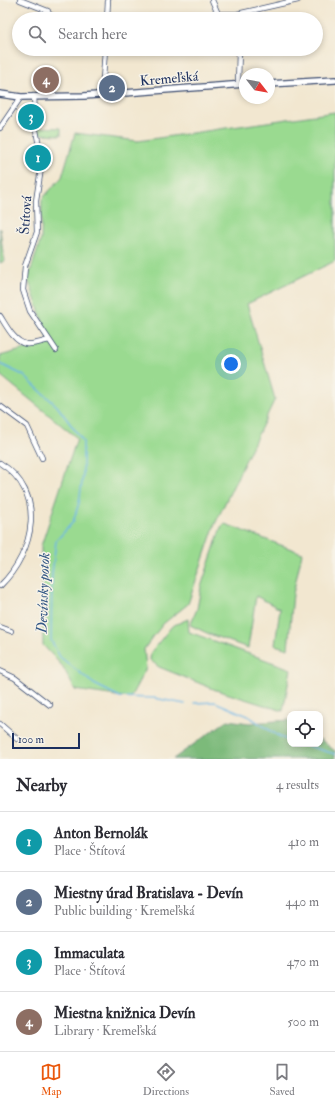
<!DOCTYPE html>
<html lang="en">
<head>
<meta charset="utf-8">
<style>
	:root { --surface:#fff; --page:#f2f2f3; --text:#2b2b33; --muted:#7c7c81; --line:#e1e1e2; --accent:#ea580c }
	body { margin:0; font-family:"IM FELL Double Pica",serif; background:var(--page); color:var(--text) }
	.controls { position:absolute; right:12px; bottom:12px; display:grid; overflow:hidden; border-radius:8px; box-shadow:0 2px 6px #0003 }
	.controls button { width:36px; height:36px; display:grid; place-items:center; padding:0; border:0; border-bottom:1px solid var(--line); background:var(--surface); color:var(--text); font:20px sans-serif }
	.compass { position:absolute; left:239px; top:68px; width:36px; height:36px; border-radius:50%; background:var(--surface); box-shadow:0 2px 6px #0003; rotate:121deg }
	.scale { position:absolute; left:12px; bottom:10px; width:68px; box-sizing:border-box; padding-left:4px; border:2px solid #1b2f5e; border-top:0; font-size:11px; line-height:14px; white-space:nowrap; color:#1b2f5e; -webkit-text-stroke:3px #f7f3e8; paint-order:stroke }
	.you { position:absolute; left:231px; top:364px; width:14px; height:14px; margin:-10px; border:3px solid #fff; border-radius:50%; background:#1a73e8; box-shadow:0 0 0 6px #1a73e833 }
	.badge { display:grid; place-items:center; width:26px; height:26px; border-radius:50%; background:var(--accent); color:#fff; font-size:13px; font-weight:700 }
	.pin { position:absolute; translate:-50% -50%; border:2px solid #fff; box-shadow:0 1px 4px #0006 }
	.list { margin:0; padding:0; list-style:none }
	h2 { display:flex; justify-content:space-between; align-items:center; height:52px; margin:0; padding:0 16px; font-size:17px }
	h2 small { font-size:13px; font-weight:400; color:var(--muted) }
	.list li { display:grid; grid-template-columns:26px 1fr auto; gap:12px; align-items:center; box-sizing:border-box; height:60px; padding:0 16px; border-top:1px solid var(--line) }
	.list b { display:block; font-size:15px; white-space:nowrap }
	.list p { margin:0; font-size:13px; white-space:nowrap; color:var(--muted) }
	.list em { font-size:13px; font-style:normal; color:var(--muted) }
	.icon { flex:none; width:22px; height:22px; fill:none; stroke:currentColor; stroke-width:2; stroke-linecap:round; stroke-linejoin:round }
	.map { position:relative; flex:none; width:335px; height:759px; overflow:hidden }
	.search { position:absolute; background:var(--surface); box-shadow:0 2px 6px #0003; left:12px; right:12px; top:12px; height:44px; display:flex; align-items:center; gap:10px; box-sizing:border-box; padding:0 14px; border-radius:22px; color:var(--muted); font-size:15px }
	.sheet { height:292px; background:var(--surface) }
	nav { display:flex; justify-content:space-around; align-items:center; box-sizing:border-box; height:56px; border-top:1px solid var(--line); background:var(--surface); font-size:11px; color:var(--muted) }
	nav a { display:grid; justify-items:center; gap:2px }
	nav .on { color:var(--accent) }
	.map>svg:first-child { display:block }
	.green { fill:#9ada90; stroke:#5a8477 }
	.forest { fill:#7bba7a; stroke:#4b746c }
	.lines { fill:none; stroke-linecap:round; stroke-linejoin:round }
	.stream { stroke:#6db6e5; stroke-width:1.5 }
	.minor-casing { stroke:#3b4b6f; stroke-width:6 }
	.tertiary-casing { stroke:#3b4b6f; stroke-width:8 }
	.minor { stroke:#fff; stroke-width:4.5 }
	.tertiary { stroke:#fff; stroke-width:5.5 }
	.labels { text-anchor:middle; stroke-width:3; stroke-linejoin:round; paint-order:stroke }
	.street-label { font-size:14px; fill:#1b2f5e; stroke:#f7f3e8 }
	.water-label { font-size:15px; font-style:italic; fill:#345886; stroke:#f7f3e8 }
</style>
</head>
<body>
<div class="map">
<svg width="335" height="759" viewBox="0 0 335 759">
	<rect width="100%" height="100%" fill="#f7f3e8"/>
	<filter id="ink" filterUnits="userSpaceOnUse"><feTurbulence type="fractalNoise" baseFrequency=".025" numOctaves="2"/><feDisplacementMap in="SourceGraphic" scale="8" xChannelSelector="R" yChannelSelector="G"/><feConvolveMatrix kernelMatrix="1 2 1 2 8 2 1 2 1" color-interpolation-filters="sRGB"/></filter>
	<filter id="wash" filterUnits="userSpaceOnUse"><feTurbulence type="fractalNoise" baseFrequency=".012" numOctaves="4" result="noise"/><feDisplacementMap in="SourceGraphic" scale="16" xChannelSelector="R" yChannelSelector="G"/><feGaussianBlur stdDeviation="0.9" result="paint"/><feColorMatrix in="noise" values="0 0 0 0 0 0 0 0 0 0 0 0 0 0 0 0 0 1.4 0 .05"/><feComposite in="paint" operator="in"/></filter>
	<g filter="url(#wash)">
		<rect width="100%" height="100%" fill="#f2e7d0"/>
		<path class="green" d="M335,112v149l-88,43 28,95 -60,125 -27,80 -25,20 -19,25 2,19 -16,30 -55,-8 -12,-23 -20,-22 -2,-99 36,-108 -77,-63v-19l50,-14 -22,-63 13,-40 1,-40 20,-22 13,-44 63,8z
			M37,127l24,1v7l-22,-1z
			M0,228l4,33 -4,2z
			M225,524l77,29 -9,41 -5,55 -13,-4 5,-36 -24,-13 -8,52 -39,-14 -19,-9 7,-16 4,-22 20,-60z
			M188,619l1,13 102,37 -8,42 -67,-21 -57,-23 -9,-7 1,-8 21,-26z"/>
		<path class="forest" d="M228,720l21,3 41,-3v24h30v-5l15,12v8h-162z"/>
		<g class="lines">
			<path class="stream" d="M0,364l23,11 34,31 26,35v34l-4,28 -6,19 -17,19 -4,33 -1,66 9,17 34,27 26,13 34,1 31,6
				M194,703l21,-1 33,14 32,21 10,4
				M301,744l34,10"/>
		</g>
	</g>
	<g filter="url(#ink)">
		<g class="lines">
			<g class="minor-casing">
				<path id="minor" d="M20,0l28,11 1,4
					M212,0l6,14
					M49,15l18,4
					M107,19l1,-19
					M151,19l67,-5h19l61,-14
					M238,84l1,-35
					M102,95l3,-46
					M34,96l2,34 6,32 -6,39 1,31 -12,34 -2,24 7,21 26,39
					M0,128l21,-31
					M0,316c6,9 14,26 26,28 7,1 16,-2 23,-4
					M0,406l27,20 15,32
					M0,463c47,29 35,89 0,123
					M0,627l11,4
					M0,671l15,7 35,27
					M0,724l17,15"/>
			</g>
			<g class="tertiary-casing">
				<path id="tertiary" d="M269,84l66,-4
					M0,94l21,3 63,-1 161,-12"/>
			</g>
			<use href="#minor" class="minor"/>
			<use href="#tertiary" class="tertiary"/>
		</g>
	</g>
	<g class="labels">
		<g class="street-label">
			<text transform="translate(169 78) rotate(-5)" y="5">Kremeľská</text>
			<text transform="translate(25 215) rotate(-86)" y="5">Štítová</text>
		</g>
		<g class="water-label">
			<text transform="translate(43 593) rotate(-88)" y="5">Devínsky potok</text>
		</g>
	</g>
</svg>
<div class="controls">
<button><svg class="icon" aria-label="locate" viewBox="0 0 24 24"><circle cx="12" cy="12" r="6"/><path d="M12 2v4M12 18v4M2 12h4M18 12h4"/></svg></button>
</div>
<svg class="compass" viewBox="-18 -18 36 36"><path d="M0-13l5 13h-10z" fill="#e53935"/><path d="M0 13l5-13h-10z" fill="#7c7c81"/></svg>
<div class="scale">100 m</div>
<div class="you"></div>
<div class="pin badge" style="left:38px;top:158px;background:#0f9aa8">1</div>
<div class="pin badge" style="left:112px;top:88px;background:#5c6f8a">2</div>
<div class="pin badge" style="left:31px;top:117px;background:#0f9aa8">3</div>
<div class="pin badge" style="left:46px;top:80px;background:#8d6e63">4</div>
<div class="search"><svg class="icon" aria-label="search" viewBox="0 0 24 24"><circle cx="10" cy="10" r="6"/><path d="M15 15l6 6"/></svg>Search here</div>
</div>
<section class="sheet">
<h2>Nearby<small>4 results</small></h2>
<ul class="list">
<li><span class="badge" style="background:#0f9aa8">1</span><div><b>Anton Bernolák</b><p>Place · Štítová</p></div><em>410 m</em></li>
<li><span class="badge" style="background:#5c6f8a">2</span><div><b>Miestny úrad Bratislava - Devín</b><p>Public building · Kremeľská</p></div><em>440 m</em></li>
<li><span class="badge" style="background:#0f9aa8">3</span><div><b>Immaculata</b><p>Place · Štítová</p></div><em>470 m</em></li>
<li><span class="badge" style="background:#8d6e63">4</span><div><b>Miestna knižnica Devín</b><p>Library · Kremeľská</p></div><em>500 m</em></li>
</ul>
</section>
<nav>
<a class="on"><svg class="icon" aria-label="map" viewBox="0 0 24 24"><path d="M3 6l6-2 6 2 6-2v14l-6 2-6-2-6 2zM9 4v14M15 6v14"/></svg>Map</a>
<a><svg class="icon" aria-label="directions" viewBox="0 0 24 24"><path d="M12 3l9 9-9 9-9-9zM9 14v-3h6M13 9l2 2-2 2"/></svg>Directions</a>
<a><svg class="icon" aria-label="saved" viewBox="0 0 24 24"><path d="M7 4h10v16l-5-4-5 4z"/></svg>Saved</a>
</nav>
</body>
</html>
